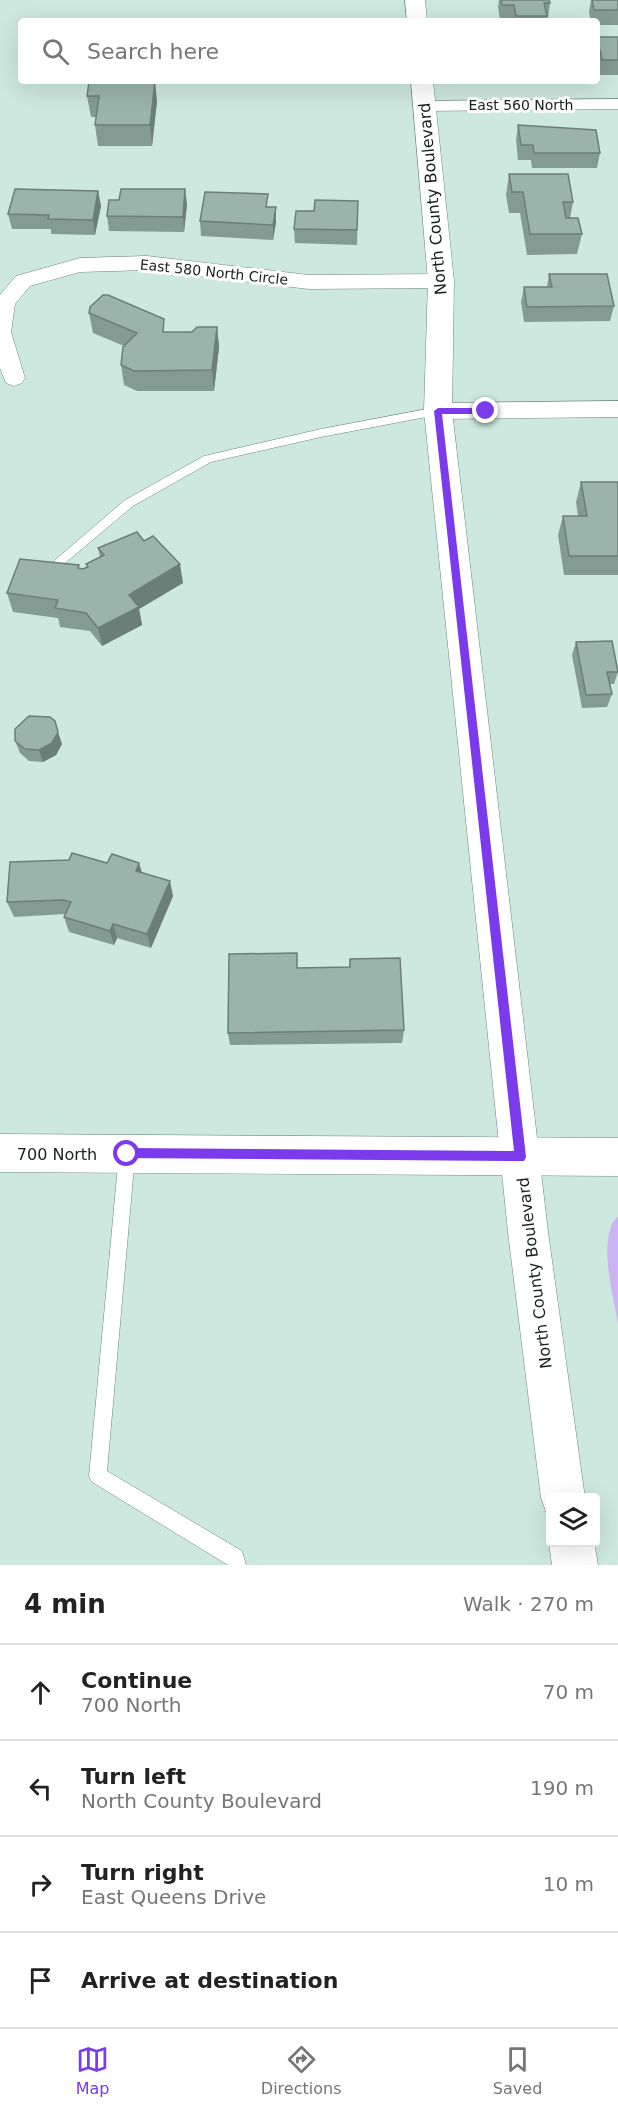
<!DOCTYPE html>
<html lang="en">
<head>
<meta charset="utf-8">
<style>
	:root { --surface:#fff; --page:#f6f6f6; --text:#222; --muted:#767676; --line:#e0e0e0; --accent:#7c3aed }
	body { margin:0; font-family:"DejaVu Sans",sans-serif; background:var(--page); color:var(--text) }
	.controls { position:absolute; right:18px; bottom:18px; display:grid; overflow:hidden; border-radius:6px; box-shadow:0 6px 24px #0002 }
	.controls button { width:54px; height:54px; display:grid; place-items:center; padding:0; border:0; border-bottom:2px solid var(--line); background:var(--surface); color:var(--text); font:30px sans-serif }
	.stop { position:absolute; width:18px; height:18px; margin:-14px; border:4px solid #7c3aed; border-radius:50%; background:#fff }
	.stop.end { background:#7c3aed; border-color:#fff; box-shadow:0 2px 6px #0008 }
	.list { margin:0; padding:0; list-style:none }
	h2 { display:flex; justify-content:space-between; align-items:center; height:78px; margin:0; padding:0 24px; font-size:26px }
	h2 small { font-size:20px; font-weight:400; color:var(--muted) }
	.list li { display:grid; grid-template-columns:39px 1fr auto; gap:18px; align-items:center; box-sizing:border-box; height:96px; padding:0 24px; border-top:2px solid var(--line) }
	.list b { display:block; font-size:22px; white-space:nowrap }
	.list p { margin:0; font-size:20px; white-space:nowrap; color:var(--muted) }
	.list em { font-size:20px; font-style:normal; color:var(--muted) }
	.icon { flex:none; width:33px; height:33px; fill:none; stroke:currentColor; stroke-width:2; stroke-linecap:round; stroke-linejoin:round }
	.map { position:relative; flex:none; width:618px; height:1565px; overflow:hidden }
	.search { position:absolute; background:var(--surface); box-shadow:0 6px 24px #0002; left:18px; right:18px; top:18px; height:66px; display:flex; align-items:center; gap:15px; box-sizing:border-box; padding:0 21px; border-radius:6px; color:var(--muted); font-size:22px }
	.sheet { height:462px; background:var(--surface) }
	nav { display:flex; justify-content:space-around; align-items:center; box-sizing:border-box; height:84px; border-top:2px solid var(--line); background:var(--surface); font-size:16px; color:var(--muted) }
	nav a { display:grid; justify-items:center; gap:3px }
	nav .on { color:var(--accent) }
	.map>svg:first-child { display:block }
	.green { fill:#cdb3f4 }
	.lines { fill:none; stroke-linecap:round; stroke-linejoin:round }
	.service-casing { stroke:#6e867e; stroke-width:1 }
	.minor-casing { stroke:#6e867e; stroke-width:1 }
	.tertiary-casing { stroke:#6e867e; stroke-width:1 }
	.primary-casing { stroke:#6e867e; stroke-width:1 }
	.service { fill:#fff; fill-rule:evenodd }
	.minor { fill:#fff; fill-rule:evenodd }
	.tertiary { fill:#fff; fill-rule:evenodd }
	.primary { fill:#fff; fill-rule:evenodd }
	.wall { fill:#849b93 }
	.shaded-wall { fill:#6c7e78 }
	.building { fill:#9ab4ab; stroke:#6c7e78; stroke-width:1.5 }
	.route { fill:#7c3aed }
	.labels { text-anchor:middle; stroke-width:6; stroke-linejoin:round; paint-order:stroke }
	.far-street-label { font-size:14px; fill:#16201d; stroke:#fff }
	.street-label { font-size:16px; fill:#16201d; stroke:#fff }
</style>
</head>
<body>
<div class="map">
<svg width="618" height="1565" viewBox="0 0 618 1565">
	<rect width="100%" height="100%" fill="#cde8df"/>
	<path class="green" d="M618,1216v109c-4,-29 -22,-87 0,-109z"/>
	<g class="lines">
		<g class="service-casing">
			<path id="service" d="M438,407l6,4 -2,3 -121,23 -110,25 -78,44 -69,58h-8l-2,-3 71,-61 79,-44 117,-27z
				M127,1147l6,2 2,6 -28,316 135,80 4,14h-18l-136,-83 -3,-6 30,-321 2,-6z"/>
		</g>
		<g class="minor-casing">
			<path id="minor" d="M618,99v10l-193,2 -9,-5 9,-5z
				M147,256l162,19 132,-1 7,2 3,5 -3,5 -7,2 -132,1 -162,-19 -67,2 -50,14 -15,18 -4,28 14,46 -3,5 -8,3 -8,-3 -6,-15v-73l16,-19 64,-18z
				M618,401v16l-180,2 -8,-2 -3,-6 3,-6 8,-2z"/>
		</g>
		<g class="tertiary-casing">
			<path id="tertiary" d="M0,1134l618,4v38l-618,-4z"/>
		</g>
		<g class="primary-casing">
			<path id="primary" d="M405,0h20l2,21h-20z
				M411,81h22l21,200 -2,130 96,821 37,266h-35v17l-3,-1 -6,-16 -33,-266 -84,-821 4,-130z
				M550,1537v5h44l4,23h-46l-3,-23z"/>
		</g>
		<use href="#service" class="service"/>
		<use href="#minor" class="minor"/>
		<use href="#tertiary" class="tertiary"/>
		<use href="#primary" class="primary"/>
	</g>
	<path class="wall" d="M499,0h50l1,3 -2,15 -2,3 -46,-1 -2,-13z
		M591,0h27v25h-21v-4h-6l-2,-9z
		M597,37h21v38h-19l-2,-9z
		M89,82l68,19 -5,45h-54l-3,-21 1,-8h-5l-4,-21z
		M518,125l82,28 -3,15h-65l-1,-8h-13l-2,-20z
		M509,174l64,28 -3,16 12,16 -5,20 -50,1 -7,-42h-11l-3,-18z
		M98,191l3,15 -6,29 -44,-1v-5h-39l-4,-15z
		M358,201l-1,44 -62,-2 -1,-14 20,-18z
		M187,204l-3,28 -75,-1 -2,-15z
		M268,207l8,15 -3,18 -72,-4 -1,-15z
		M549,274l65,32 -4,15 -86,1 -3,-20 3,-15h23z
		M89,313l77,19h26l25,-5 2,20 -5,44h-77l-13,-6 -3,-20 3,-19 -31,-13z
		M581,482h37v93h-54l-6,-40 5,-19h15l-2,-14z
		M98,548l85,35 -44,26 3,16 -40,21 -12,-15 -30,-4 -2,-9 -45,-6 -6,-19 72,-25 4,1 4,-2 -1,-3 14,-7z
		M576,642l42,30 -4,12h-4l2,10 -5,13 -25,1 -10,-53z
		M15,741l47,3 -6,11 -13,7 -14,-1 -9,-8z
		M107,863h32l3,10 31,23 -22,52 -34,-10 -3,7 -45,-13 -5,-15 1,-3 -51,3 -7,-15z
		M350,959l54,71 -2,13 -172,2 -2,-12 69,-65 52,-1z"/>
	<path class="shaded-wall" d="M155,81l2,20 -5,45 -2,-21z
		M185,189l2,15 -3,28 -1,-15z
		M98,191l3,15 -6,29 -2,-15z
		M276,207v15l-3,18v-15z
		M217,327l2,20 -5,44 -2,-21z
		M180,564l3,19 -44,26 3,16 -40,21 -4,-18 31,-33z
		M58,732l4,12 -6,11 -13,7 -4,-12z
		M139,863l4,14 -7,-6z
		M170,881l3,15 -22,52 -4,-14z
		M113,924l4,14 -3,7 -4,-14z"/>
	<path class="building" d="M501,0h48l1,3h-6l3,13h-31l-2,-11h-12z
		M592,0h26v10h-24z
		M597,37h21v23h-16l-2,-10h-3z
		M94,81h61l-5,44h-55l4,-29h-12l2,-14h5z
		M518,125l78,5 4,23h-66l-1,-8h-12z
		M509,174h59l5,28h-10l3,16h12l4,16h-52l-7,-42h-11z
		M15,189l83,2 -5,29 -45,-1 1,-4 -41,-1z
		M121,189h64l-2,28 -76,-1 2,-16h10z
		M205,192l63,2 -2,13h10l-3,18 -73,-4z
		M315,200l43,1 -1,29 -63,-1 2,-18h18z
		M549,274h58l7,32 -87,1 -3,-20h28z
		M103,295h5l56,24 -1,13h29l5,-5h20l-5,43 -78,1 -13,-6 2,-18 14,-14 -48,-20 1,-6z
		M581,482h37v74h-49l-6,-40h24z
		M137,532l7,9 9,-5 27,28 -51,31 10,12 -41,21 -12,-15 -31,-5 3,-8 -51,-7 13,-34 59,6 -1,3 5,1 5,-2 -2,-3 18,-9 -6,-7z
		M612,641l6,31h-11l5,22 -26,1 -10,-53z
		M29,716l21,1 5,4 3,11 -6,11 -13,7 -14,-1 -10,-8v-12z
		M72,853l35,10 5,-9 27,9 -3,8 34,10 -23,53 -34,-10 -3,7 -46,-14 7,-15 -8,-2 -56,2 3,-40 59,-2z
		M297,953v15l53,-1v-8l50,-1 4,72 -176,3 1,-79z"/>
	<path class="route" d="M438,408h48l4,3 -4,3h-44l84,743 -2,4 -401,-3 -2,-4 6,-6 387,3 -80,-740z"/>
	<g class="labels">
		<g class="far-street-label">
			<text x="521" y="110">East 560 North</text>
			<text transform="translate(214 272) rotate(6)" y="5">East 580 North Circle</text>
		</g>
		<g class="street-label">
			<text transform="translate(432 199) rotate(-95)" y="6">North County Boulevard</text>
			<text x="57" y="1160">700 North</text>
			<text transform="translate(534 1273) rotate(-97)" y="6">North County Boulevard</text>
		</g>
	</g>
</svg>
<div class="controls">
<button><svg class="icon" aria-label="layers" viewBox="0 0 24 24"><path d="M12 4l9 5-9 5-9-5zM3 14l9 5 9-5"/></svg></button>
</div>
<div class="stop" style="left:127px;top:1154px"></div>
<div class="stop end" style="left:486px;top:411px"></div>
<div class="search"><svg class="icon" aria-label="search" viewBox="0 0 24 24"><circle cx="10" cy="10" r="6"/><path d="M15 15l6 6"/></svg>Search here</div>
</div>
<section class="sheet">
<h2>4 min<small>Walk · 270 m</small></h2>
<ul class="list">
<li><svg class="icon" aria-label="ahead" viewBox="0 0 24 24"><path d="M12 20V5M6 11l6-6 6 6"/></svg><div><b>Continue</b><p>700 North</p></div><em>70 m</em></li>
<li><svg class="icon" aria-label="left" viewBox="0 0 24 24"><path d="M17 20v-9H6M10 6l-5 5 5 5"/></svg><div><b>Turn left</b><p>North County Boulevard</p></div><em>190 m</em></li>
<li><svg class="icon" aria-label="right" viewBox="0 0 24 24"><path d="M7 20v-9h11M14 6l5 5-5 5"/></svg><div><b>Turn right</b><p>East Queens Drive</p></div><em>10 m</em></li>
<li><svg class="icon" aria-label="arrive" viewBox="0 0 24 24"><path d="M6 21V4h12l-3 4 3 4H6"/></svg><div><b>Arrive at destination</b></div></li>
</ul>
</section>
<nav>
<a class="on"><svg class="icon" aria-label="map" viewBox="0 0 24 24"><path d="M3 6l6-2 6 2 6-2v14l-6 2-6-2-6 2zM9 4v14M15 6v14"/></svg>Map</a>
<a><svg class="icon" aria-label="directions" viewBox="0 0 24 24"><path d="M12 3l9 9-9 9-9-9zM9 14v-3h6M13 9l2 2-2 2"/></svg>Directions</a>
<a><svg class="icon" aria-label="saved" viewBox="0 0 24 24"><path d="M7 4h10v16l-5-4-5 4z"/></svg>Saved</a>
</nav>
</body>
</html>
